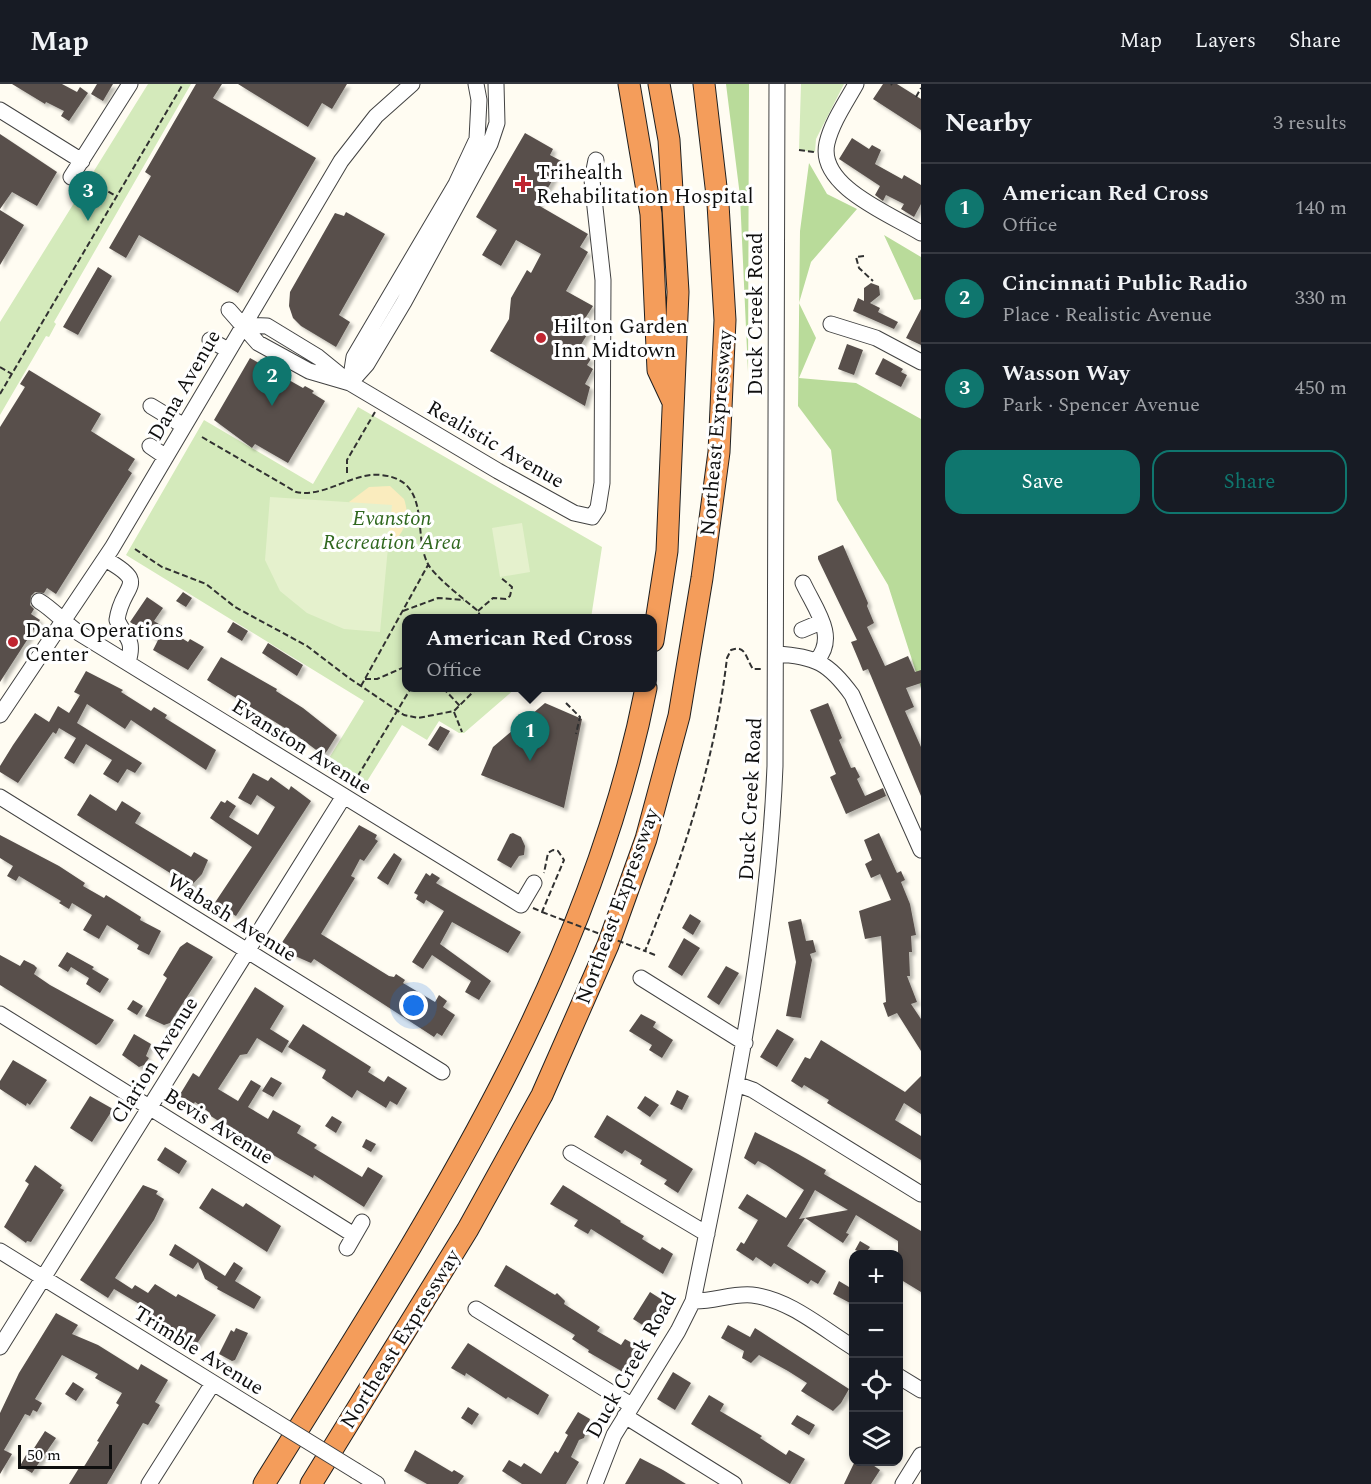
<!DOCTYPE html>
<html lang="en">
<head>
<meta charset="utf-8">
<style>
	:root { --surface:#171b24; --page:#242831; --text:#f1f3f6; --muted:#9ea1a6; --line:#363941; --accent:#0f766e }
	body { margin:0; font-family:Spectral,serif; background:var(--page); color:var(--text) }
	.controls { position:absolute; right:18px; bottom:18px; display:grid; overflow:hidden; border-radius:12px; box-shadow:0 3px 9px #0003 }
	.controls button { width:54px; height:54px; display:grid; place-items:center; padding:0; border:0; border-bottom:2px solid var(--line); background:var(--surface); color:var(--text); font:30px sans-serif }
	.scale { position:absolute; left:18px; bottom:15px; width:94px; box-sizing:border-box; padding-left:6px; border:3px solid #0f0f0f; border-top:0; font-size:16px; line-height:21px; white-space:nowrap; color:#0f0f0f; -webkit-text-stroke:4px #fff; paint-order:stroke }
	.you { position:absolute; left:414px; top:922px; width:21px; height:21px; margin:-15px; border:4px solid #fff; border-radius:50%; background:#1a73e8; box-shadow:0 0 0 9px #1a73e833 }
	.badge { display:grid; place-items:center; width:39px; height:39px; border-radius:50%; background:var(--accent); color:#fff; font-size:20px; font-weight:700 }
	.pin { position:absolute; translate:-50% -50px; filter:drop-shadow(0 2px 3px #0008) }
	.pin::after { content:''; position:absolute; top:32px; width:21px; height:18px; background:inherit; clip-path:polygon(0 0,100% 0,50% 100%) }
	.popup { position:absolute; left:402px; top:530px; width:255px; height:78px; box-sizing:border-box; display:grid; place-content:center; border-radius:12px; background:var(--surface); filter:drop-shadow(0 2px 4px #0005); font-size:20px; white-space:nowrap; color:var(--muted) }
	.popup b { font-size:22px; color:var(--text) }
	.popup::after { content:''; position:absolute; left:50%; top:100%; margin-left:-12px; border:12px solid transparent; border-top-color:var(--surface) }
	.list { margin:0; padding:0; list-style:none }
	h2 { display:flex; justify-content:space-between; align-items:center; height:78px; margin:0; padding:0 24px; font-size:26px }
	h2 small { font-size:20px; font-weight:400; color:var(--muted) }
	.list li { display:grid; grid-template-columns:39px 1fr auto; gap:18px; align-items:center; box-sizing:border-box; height:90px; padding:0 24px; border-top:2px solid var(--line) }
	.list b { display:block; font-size:22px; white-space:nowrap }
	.list p { margin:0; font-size:20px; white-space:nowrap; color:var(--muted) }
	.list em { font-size:20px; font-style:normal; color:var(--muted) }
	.actions { display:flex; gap:12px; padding:18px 24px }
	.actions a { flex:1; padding:14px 0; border:2px solid var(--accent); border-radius:18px; text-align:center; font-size:21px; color:var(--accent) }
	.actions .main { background:var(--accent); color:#fff }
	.icon { flex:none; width:33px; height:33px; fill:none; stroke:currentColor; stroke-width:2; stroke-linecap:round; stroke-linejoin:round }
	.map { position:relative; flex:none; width:921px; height:1400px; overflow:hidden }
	header { display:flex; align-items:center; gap:36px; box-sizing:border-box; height:84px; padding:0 30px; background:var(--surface); border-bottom:2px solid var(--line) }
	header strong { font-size:28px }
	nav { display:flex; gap:33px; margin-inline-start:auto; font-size:21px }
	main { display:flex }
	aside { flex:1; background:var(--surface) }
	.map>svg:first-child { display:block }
	.green { fill:#d4eabb }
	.forest { fill:#b9db9a }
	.sand { fill:#faecbe }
	.pitch { fill:#e5f1cd }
	.building { fill:#58504c; fill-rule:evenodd; filter:url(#shadow) }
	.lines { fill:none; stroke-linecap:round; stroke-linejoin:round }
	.minor-casing { stroke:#424242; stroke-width:17 }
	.highway-casing { stroke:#202020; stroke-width:23 }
	.path { stroke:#313131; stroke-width:2; stroke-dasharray:6 3; stroke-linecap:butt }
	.minor { stroke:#fff; stroke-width:15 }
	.highway { stroke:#f49d5b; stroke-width:21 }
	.minor-bridge-casing { stroke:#424242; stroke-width:17; stroke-linecap:butt }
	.path-bridge { stroke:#313131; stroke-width:2; stroke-dasharray:6 3; stroke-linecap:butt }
	.minor-bridge { stroke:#fff; stroke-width:15 }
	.poi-dot { fill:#c02631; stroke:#fff; stroke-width:2 }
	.labels { text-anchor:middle; stroke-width:6; stroke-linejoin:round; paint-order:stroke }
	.poi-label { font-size:21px; fill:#0f0f0f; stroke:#fff; text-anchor:start }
	.street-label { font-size:21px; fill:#0f0f0f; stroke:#fff }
	.park-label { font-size:21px; font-style:italic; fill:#30681f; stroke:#fff }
</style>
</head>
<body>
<header>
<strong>Map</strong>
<nav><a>Map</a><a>Layers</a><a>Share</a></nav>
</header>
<main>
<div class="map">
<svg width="921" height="1400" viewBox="0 0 921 1400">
	<defs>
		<filter id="shadow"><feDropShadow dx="3.5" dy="3.5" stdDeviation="1.5" flood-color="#0004"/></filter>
	</defs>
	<rect width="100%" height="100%" fill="#fffcf2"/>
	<path class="green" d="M148,0h43l-137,238 2,2 -7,13 -3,-1 -46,79v-93z
		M801,0h43l-28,55 -1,13 -16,-2z
		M358,323l244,140 -11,71h-184v70h109l-52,45h-5l-20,-12 -12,19 -25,-15 -41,66 -38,-23 41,-67 -238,-146 78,-135 109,64z"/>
	<path class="forest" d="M726,0h23l-1,288 -8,-176z
		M809,79l18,31 30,15 -46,53 -12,41 17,35 -17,40 57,5 65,36v269l-33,-103 -51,-85 -6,-50 -33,-44 2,-175z
		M884,151l37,22v42l-7,1z"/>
	<path class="sand" d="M390,402l14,13c7,20 0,35 -16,48l-39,-45 20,-15z"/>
	<path class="pitch" d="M270,413l122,8 -12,127 -36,-3 -37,-16 -27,-22 -15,-31z
		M522,439l8,49 -30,5 -8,-49z"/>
	<path class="building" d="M12,0h50l15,8 3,-5 8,6 -19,28 -8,-5 3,-5 -18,-9 -1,2z
		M97,0h16l-10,17 -12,-7z
		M196,0h26l-9,14 103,60 -78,135 -99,-58 -13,23 -17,-10 42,-72 -6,-4z
		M238,0h109l-15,25 -10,-6 -14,24z
		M883,0h14l24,15v31l-48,-31z
		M525,49l28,16 -3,6 13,7 -25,43 50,29 -8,13 8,5 -22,39 27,15 -9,14 9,5 -16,26 14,8 -4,6 6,4 -8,15 5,3 -5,19 -95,-55 19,-32 2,-21 16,-28 4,3 10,-19 -25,-14 -15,26 -19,-11 15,-25 -21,-13z
		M0,50l57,38 -20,34 -25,-14 -12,17z
		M852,54l17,11 3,-4 9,5 -6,14 27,15 2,-4 17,10v19l-7,13 -13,-8 3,-5 -18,-9 -3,6 -8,-6 5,-9 -41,-27z
		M0,126l24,15 -24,40z
		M346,128l39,22 -46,81 11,7 -14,25 -35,-21 -8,-8 -4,-12 1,-14 45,-79 9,3z
		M98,183l14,9 -34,59 -15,-8z
		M871,199l8,3 1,9 -10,8 10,5 -2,4 20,10 -4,7 -41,-18 5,-13 6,3v-13z
		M921,225v36l-15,-7z
		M847,260l16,6 -9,25 -16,-6z
		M250,274l53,30 2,-2 9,5 -2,2 13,8 -37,62 -33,-19 -3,4 -38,-28z
		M883,274l20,11 -2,3 6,3 -6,12 -26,-13z
		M29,286l72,44 -10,17 44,28 -7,11 4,3 -76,121 -9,-6 -3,5 -9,-1 -4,4 -1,9 4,4 -3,5 9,6 -40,62v-255l25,-40 -5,-3z
		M843,461l25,58 -1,3 7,17 -7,4 18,39 23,-10 7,16 6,-2v13l-15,5 8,19 -9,4 16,36v49l-50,-120 -3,-7 -5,2 -4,-10 -8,-19 6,-2 -39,-81v-3z
		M183,508l9,6 -6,9 -10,-6z
		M147,513l16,11 -9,13 34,21 2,-3 14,8 -16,23 -35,-20 5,-10 -28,-18z
		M233,538l15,9 -6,10 -15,-9z
		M268,559l35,22 -6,11 -35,-23z
		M221,573l56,32 -1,2 27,17 34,27 -10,16 -4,4 -27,-20 -89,-55z
		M86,587l37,19 -2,2 30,19 3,-4 13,8 -2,3 51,32 -10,20 -75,-50 -6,9 -38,-25 -10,19 65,40 -7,10 -8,-4 -9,14 -15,-9 9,-14 -26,-16 -12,20 -10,-6 12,-20 -17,-10 -3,6 -3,-2 -35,51 -18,-11v-6l13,-21 22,-32 14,9 9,-16 11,7 11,-18 -6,-3z
		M545,619l37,16 -18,89 -83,-33 12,-28z
		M828,619l14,35 -3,2 12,28 4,-1 5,10 -3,2 8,17 18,-8 3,8 -40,18 -16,-37 6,-3 -26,-64z
		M440,642l10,5 -12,20 -10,-6z
		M253,689l15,8 3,-4 18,13 2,-4 20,15 -75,115 -22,-12 38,-57 -42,-29 11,-17 4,2 2,-3 9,6 -7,11 29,18 17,-28 -18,-12 -6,10 -13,-7z
		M90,710l26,17 6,-10 19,12 -6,10 56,34 3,-5 14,8 -6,14 -11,12 -114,-71z
		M359,741l18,10 -2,4 3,2 -14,20 -4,-2 -9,17 4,2 -34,56 68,42 5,1 2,-3 9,6 -2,3 32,19 4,-7 8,6 -4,6 12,8 -13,21 -5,-3 -3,4 -120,-78 -3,4 -16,-7 -14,-12z
		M513,749l8,4 4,9 -1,9 -5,1 -8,12 -14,-8 13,-26z
		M879,749l18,40 4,-2 4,9 -4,2 9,22 6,31 -5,1 1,16h-3l1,24h-3l10,26 -6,2 10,15v32l-24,-38 -9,4 -5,-14 3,-1 -5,-66 -16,3 -6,-28 32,-11 -11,-26 -9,4 -6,-14 7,-4 -8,-20z
		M0,751l59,31 26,17 -2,3 21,12 2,-3 35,22 -1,3 21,11 -12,24 -12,-6 2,-4 -32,-20 -8,14 -16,-9 9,-15 -20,-12 -3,6 -10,-6 2,-2 -42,-25 -3,5 -9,-5 6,-10 -13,-8z
		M394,769l8,6 -14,26 -11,-7z
		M426,789l4,3 2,-3 8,5 -4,5 85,49 -13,21 -56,-31 -12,22 51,37 -12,19 -14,-8 6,-11 -39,-26 -9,14 -11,-7 32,-51 -18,-11 -2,4 -8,-5 2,-4 -4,-2z
		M690,830l11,7 -8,14 -11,-7z
		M801,835l5,22 7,-1 3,12 -6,2 2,6 -11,58 -15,-2 10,-54 -8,-40z
		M684,854l16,10 -18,28 -14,-9z
		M187,858l26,15 -43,66 -6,2 -19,-9 22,-38 -4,-3 17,-28z
		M67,868l27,15 -2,2 17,10 -9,14 -14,-9 3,-6 -18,-11 -3,5 -10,-6z
		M0,871l20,11 4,-6 10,5 3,3 -3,6 16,11 64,35 -14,22 -4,3 -96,-60z
		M726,882l13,7 -20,32 -12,-8z
		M255,903l29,19 -14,23 19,12 -7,12 -25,-15 -10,16 -7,1 -22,34 20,12 13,-21 10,6 -13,21 20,12 5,-9 28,16 -4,7 20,12 -3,3 48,29 6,-10 15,9 -19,31 -50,-32 -1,3 -45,-26 -59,-37 1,-2 -15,-11 -2,3 -14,-9 14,-23 6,4z
		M133,916l10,6 -6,9 -10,-6z
		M641,930l15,8 -3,5 20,13 -11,18 -13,-8 3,-5 -23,-14z
		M303,940l68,43 -3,5 16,10 4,-6 19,12 -10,17 -7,-4 -4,7 -29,-18 -5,8 -30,-20 4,-8 -38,-23z
		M777,945l17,10 -17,28 -17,-10z
		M134,950l17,10 -5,12 3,2 -5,7 -5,2 -17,-12z
		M821,956l84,52 16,-16v38l-17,-11 -9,17 26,16v24l-94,-57 2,-3 -25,-15 -2,3 -11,-7 14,-24 5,2z
		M13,976l34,20 -17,25 -3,-2 -1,3 -26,-17v-8z
		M271,993l11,6 -9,14 -11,-6z
		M677,1006l12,6 -7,14 -12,-6z
		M90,1012l23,13 -21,33 -22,-14z
		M645,1012l14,9 -9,12 -13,-9z
		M607,1031l86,54 -15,24 -14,-9 3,-4 -27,-16 2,-4 -17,-10 -3,4 -28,-17z
		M332,1032l10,6 -6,11 -11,-7z
		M755,1048l43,22 28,16 -2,4 97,57v61l-23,-14v-37l-42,-26 -10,18 3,1 -6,9 -38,-25 -18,28 39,25 -8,13 -7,-4 -3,4 -34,-21 -3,4 -15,-10 -3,4 -17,-11 5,-8 3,2 14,-24 -20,-12 9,-14 39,24 18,-28 -38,-25 -8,-4 -3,4 -11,-7zM815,1106l33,20 -49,9z
		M366,1055l10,5 -5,8 -9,-5z
		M165,1063l22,14 -8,13 -22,-14z
		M35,1081l27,20 -2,3 4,2 -33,52 -4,-1 -1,2 -22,-16 25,-43 -4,-3z
		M143,1101l15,6 -2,3 8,5 -10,21 -39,58 17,11 3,-4 13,8 7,-9 21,13 2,-3 38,21 -20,30 -56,-35 1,-5 -27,-16 -6,9 -28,-18z
		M563,1101l58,36 -1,1 24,14 -2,3 18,11 2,-3 11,7 -10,20 -72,-45 -3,5 -14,-8 4,-6 -28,-16z
		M212,1104l31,19 3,-4 35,23 -14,26 -68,-44z
		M860,1157l10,6 -5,7 -10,-4z
		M175,1160l50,32 9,-14 9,6 -8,13 26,16 -7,12 -37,-20 1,-2 -13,-8 -7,-17 -5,7 -24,-14z
		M506,1181l49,30 2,-2 8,8 -1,3 36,23 -3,4 24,14 4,-6 14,8 -13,22 -3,3 -35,-20 1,-2 -17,-11 3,-4 -81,-49z
		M839,1197l15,9v15l-21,-11z
		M650,1208l17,11 -15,28 -19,-12z
		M56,1229l22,12 -6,9 26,11 40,25 3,-6 27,16 -13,22 5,3 -12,20 -5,-2 -36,61h-38l10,-16 3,1 3,-4 14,-23 -2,-1 22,-36 -3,-2 6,-10 -27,-15 3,-4 -36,-19 -27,44 7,4 -5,9 -4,-2 -3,6 -5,-2 -21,36 8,4 -12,20v-61l19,-40z
		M728,1241l22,12 5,-9 94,61 -8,14 -8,8 -32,-20 6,-8 -19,-12 -29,-16 -8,8 -9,-5 2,-7 -23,-13z
		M236,1244l12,5 -13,27 -3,1 -13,-7 12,-24 3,2z
		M468,1259l81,52 -11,20 -30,-18 -2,2 -40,-26 -1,3 -14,-8z
		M673,1288l18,11 -16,27 -18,-11z
		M73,1298l11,7 -8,12 -11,-7z
		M709,1311l15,9 -4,7 42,25 -2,2 26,17 3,-5 16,9 -15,25 -99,-60z
		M468,1323l11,7 -7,11 -11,-7z
		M578,1328l12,7 -6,19 -5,2 -8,17 8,5 -13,22h-44l-20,-13 7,-11 12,7 3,-4 17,11 14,-23 3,2 10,-18 -3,-2z
		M797,1331l18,10 -6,10 -18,-11z
		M45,1347l11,7 -24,35 -12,-7 6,-11 3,1z
		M415,1366l37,22 2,-2 10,6 -6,8h-31l-23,-13z
		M640,1374l23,12 23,14h-61z
		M855,1377h12l13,9 -9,14h-27z"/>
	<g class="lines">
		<g class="minor-casing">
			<path id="minor" d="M856,0c-10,18 -24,38 -29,59 -10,43 63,71 94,90
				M0,26l82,51
				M71,93l59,-93
				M229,226l29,33 51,28 41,12
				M831,240l45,14 45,24
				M243,241l24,1 51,31 32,26 148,88 76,42 18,4 6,-9 4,-25 1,-203 -11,-100 4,-20
				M210,256l18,10
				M350,299l17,-19 37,-62 86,-158 7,-21 -1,-39
				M350,299l4,-26 102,-173 21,-45 2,-39 -3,-16
				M151,322l33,20
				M150,362l16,11
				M105,475c46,26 17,24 12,61 9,19 18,19 11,42
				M803,499c12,26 35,53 14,77
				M39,517c15,9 25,22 40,32l442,272 13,-22
				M802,546l19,-8
				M776,570c39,2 53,9 76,41l69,155
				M0,631l112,-167 229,-387 35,-45 36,-32
				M0,713l442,275
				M641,894l104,65
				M0,930l354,221
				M736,1000l17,6 168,104
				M571,1069l136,81
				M347,1164l15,-26
				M0,1167l265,164
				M693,1217c20,1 39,-8 59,-6 37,4 71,34 102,53
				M476,1225l155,96
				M0,1263l344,-551
				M898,1292l23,14
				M625,1332l109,68
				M356,1387l21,13
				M149,1400l64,-101
				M595,1400l19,-49 64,-104 15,-30c36,-177 75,-354 82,-535l2,-682
				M903,1400l18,-29"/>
		</g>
		<g class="highway-casing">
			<path id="highway" d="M629,0l22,130 7,156 15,32
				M653,557l14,-90 11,-259 -9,-152 -10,-56
				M264,1400c156,-251 324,-501 382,-796
				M311,1400l157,-255 74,-134 66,-150 38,-106 33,-123 23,-138 17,-126 6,-132 -7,-116 -14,-120"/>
		</g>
		<path class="path" d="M891,0l1,1
			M916,13l5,-9
			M799,66l15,2
			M85,94l31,18
			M864,172l-8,1 3,11 14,13
			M0,283l12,7
			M0,310l183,-310
			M202,353l94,55c29,6 56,-20 85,-17 52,5 31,60 47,89 6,12 38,37 50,47l3,7
			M347,389v-13l28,-48
			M135,465l27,18 44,17 29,23 72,39 42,32 55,37 14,3 36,-7 23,-23
			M403,527l35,-13 26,2
			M478,527l15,-13 13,1 4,-3 2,-9 -12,-10
			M365,595h12l30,-13
			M361,602l67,-121
			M443,604l17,18
			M566,619l14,14 -4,17
			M454,628l8,20
			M353,700l58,-96
			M533,824l9,4 22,-52 -6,-9 -5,-1 -5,3 -4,20
			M655,871l-10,-4c39,-96 70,-191 82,-293l4,-8c15,-6 15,9 22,19h10"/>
		<use href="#minor" class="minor"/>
		<use href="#highway" class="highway"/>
		<g class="minor-bridge-casing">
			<path id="minor-bridge" d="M265,1331l91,56"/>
		</g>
		<path class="path-bridge" d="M542,828l103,39"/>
		<use href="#minor-bridge" class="minor-bridge"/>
	</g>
	<g class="poi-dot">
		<path d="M520 91h6v6h6v6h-6v6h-6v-6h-6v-6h6z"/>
		<circle cx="541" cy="254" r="6"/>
		<circle cx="13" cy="558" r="6"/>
	</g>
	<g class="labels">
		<g class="poi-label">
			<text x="536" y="95">Trihealth<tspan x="536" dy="24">Rehabilitation Hospital</tspan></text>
			<text x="553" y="249">Hilton Garden<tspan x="553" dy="24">Inn Midtown</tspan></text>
			<text x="25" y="553">Dana Operations<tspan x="25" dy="24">Center</tspan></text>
		</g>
		<g class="street-label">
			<text transform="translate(755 230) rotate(-90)" y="7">Duck Creek Road</text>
			<text transform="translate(184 301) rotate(-60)" y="7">Dana Avenue</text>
			<text transform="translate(716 349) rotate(-85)" y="7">Northeast Expressway</text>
			<text transform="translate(496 360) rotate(30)" y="7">Realistic Avenue</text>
			<text transform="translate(302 662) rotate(32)" y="7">Evanston Avenue</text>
			<text transform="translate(750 715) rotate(-87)" y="7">Duck Creek Road</text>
			<text transform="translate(617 822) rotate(-70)" y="7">Northeast Expressway</text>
			<text transform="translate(232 833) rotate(32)" y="7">Wabash Avenue</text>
			<text transform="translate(154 976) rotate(-58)" y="7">Clarion Avenue</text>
			<text transform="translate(219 1042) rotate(32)" y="7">Bevis Avenue</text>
			<text transform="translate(400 1255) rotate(-58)" y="7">Northeast Expressway</text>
			<text transform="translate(199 1266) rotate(32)" y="7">Trimble Avenue</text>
			<text transform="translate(631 1281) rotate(-61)" y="7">Duck Creek Road</text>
		</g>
		<g class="park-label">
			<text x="392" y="441">Evanston<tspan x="392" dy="24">Recreation Area</tspan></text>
		</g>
	</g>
</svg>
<div class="controls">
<button>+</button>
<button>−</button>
<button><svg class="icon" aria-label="locate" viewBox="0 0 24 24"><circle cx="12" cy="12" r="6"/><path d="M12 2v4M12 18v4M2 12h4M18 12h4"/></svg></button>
<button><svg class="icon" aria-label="layers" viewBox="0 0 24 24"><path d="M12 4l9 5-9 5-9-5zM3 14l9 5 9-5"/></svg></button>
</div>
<div class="scale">50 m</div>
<div class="you"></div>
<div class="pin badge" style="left:530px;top:677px">1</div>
<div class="popup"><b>American Red Cross</b>Office</div>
<div class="pin badge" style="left:272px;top:322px">2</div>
<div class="pin badge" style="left:88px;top:137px">3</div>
</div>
<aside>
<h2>Nearby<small>3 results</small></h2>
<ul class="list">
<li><span class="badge">1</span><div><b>American Red Cross</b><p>Office</p></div><em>140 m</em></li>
<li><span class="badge">2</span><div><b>Cincinnati Public Radio</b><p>Place · Realistic Avenue</p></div><em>330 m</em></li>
<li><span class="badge">3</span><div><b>Wasson Way</b><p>Park · Spencer Avenue</p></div><em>450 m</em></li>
</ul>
<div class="actions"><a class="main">Save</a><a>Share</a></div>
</aside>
</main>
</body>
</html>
